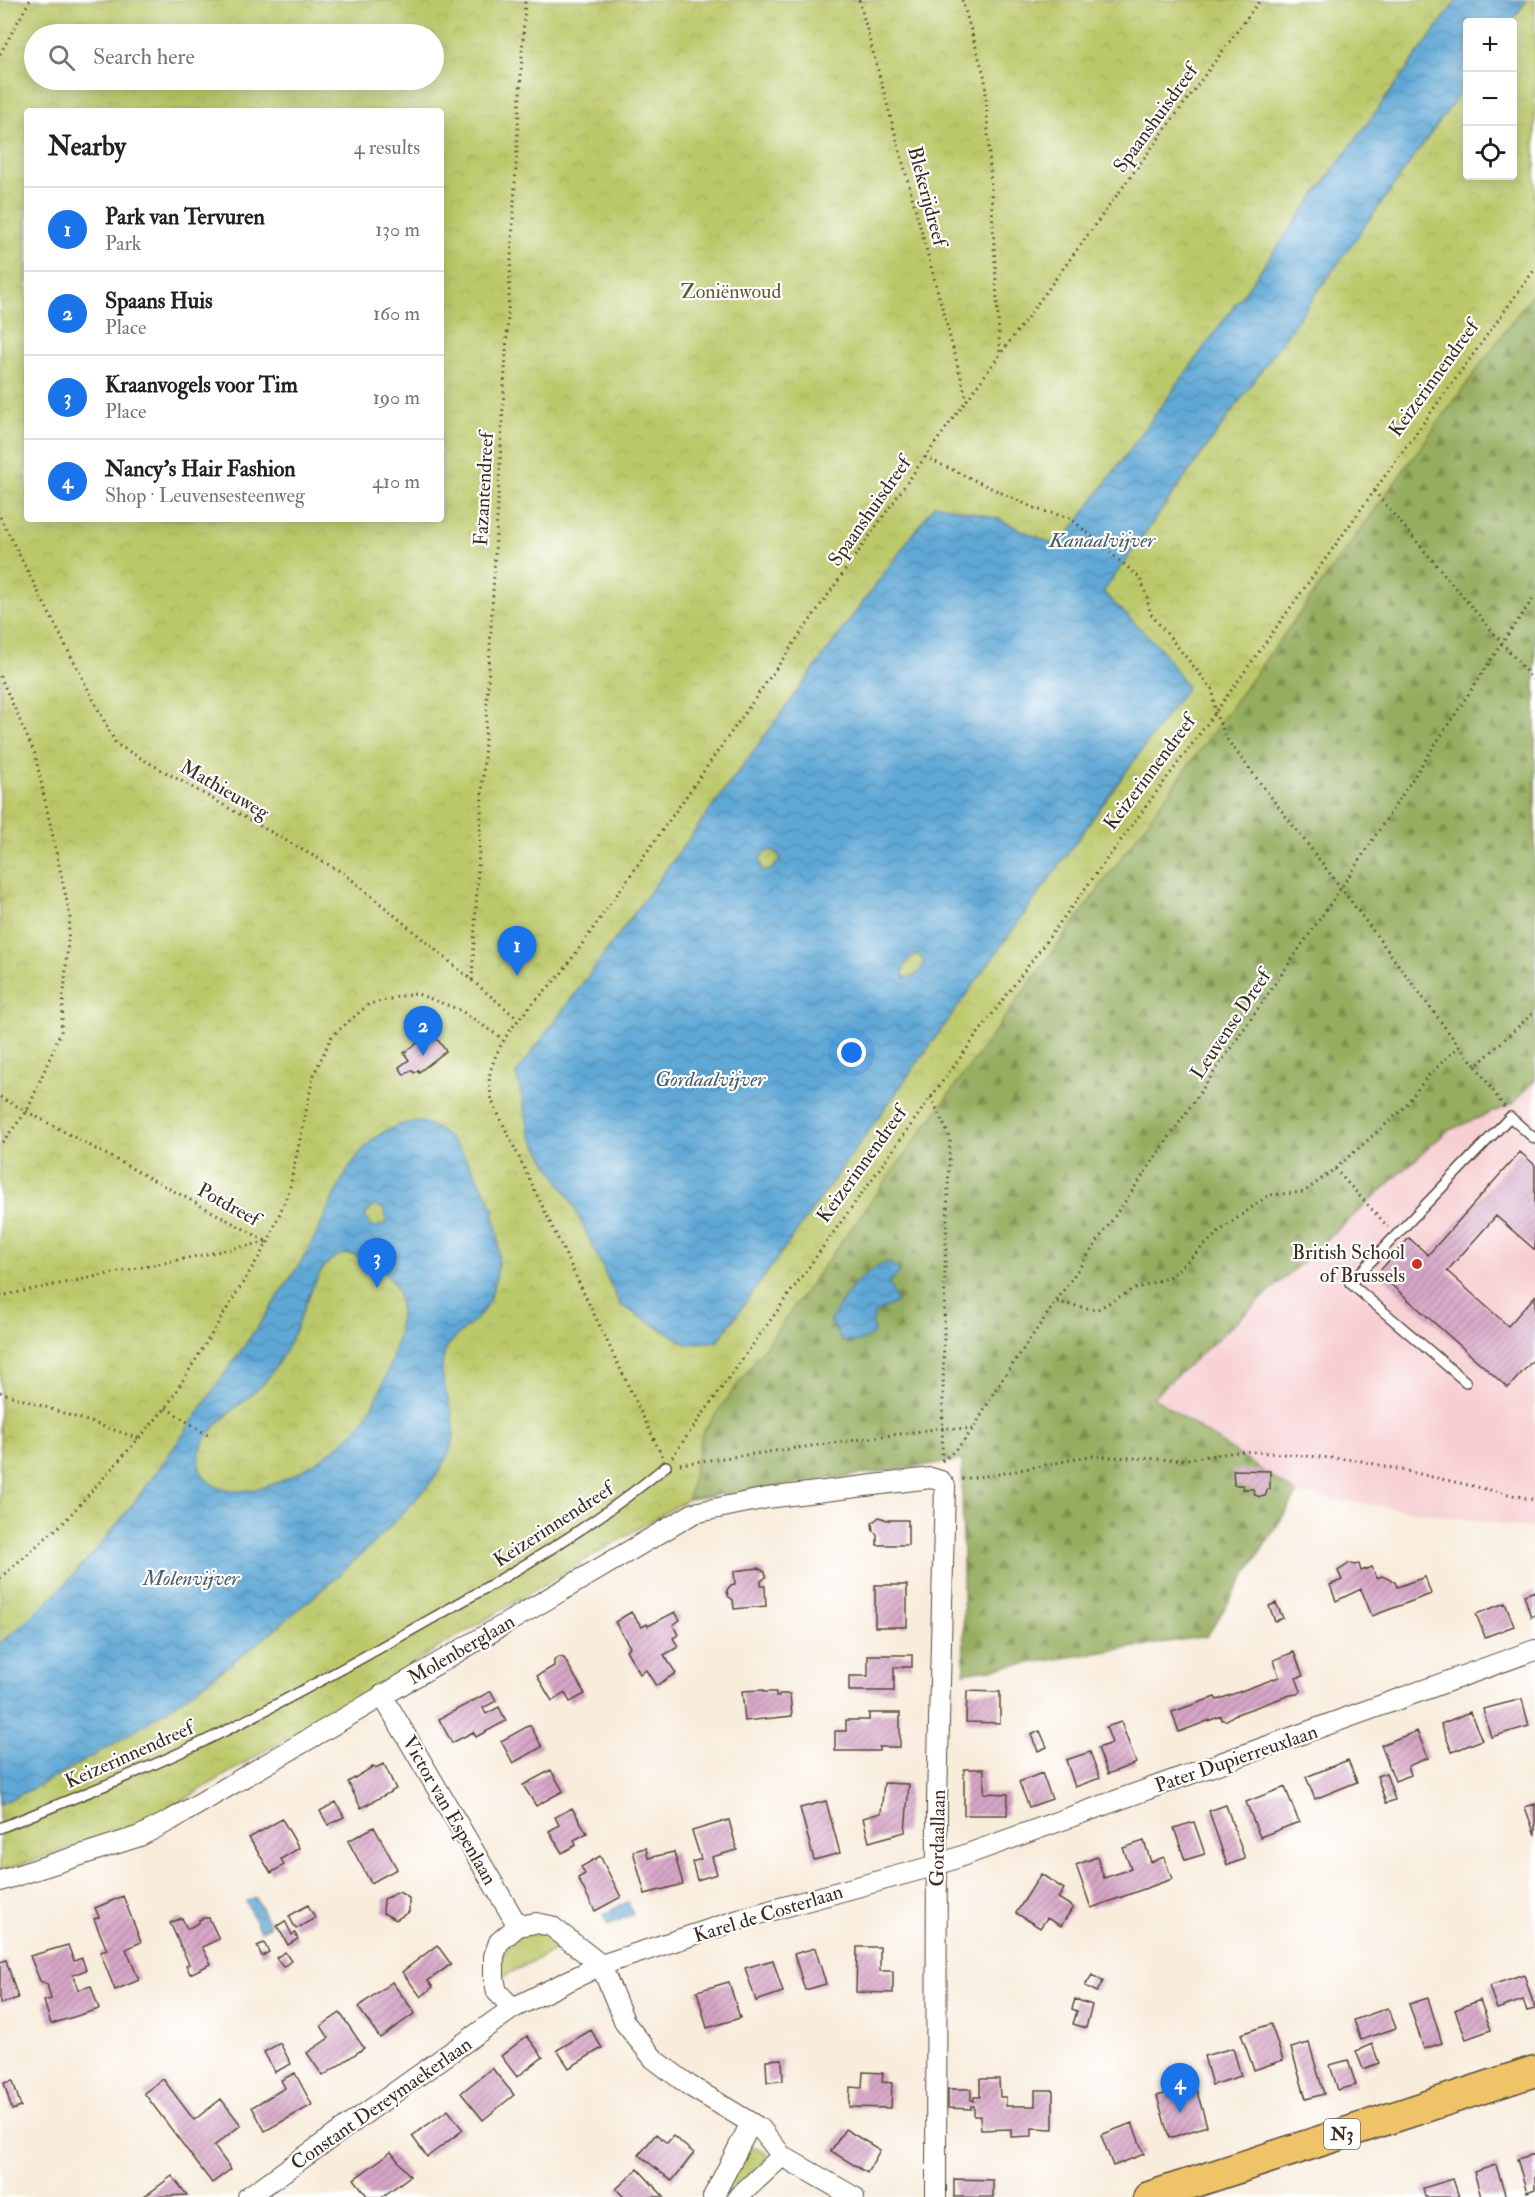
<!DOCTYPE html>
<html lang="en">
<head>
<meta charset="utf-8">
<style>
	:root { --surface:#fff; --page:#f6f6f6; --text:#202124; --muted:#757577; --line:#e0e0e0; --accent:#1a73e8 }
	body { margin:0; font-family:"IM FELL Double Pica",serif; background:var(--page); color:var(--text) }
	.controls { position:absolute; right:18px; top:18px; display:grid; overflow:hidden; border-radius:6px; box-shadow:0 3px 15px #0003 }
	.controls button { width:54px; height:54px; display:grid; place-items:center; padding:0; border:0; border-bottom:2px solid var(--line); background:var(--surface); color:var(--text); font:30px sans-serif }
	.you { position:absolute; left:852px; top:1053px; width:21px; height:21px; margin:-15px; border:4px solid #fff; border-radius:50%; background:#1a73e8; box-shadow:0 0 0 9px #1a73e833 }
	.badge { display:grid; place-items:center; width:39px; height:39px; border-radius:50%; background:var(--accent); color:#fff; font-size:20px; font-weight:700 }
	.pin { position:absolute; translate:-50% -50px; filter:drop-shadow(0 2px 3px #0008) }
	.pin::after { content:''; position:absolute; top:32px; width:21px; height:18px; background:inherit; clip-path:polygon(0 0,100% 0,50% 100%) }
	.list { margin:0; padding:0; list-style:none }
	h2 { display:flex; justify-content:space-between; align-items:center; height:78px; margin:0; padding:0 24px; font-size:26px }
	h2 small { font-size:20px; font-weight:400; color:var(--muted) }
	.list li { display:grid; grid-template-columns:39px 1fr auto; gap:18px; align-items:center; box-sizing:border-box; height:84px; padding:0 24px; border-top:2px solid var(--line) }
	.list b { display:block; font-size:22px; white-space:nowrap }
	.list p { margin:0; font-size:20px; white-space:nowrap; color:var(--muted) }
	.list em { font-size:20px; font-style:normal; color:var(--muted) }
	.icon { flex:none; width:33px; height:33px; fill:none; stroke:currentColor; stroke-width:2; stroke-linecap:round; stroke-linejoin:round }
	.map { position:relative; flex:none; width:1535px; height:2197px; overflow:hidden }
	.search { position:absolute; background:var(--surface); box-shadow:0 3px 15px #0003; left:24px; top:24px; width:420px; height:66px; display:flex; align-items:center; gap:15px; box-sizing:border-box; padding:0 21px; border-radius:33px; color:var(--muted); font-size:22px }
	.panel { position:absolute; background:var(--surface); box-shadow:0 3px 15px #0003; left:24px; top:108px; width:420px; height:414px; border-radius:6px }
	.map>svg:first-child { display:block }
	.built { fill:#f7cfd2 }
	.grass { fill:#bcc96b; stroke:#7c7a44; stroke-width:1.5 }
	.forest { fill:url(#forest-firs); stroke:#686c3e; stroke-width:1.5 }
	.park { fill:url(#park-crowns); stroke:#7c7a44; stroke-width:1.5; fill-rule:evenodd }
	.water { fill:url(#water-waves); stroke:#4d697a; stroke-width:1.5; fill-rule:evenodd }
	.building { fill:url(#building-hatch) }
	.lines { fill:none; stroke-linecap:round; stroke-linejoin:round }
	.lane-casing { stroke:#57473a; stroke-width:12 }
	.street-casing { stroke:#57473a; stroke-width:22 }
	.primary-casing { stroke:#57473a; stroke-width:33 }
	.path { stroke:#57473a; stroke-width:3; stroke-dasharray:1.5 4.5; stroke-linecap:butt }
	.lane { stroke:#fff; stroke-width:9 }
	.street { stroke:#fff; stroke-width:20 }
	.primary { stroke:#efc469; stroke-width:30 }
	.poi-dot { fill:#c8321e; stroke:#fff; stroke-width:2 }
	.labels { text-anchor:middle; stroke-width:4.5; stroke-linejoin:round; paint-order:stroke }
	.shield { fill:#fff; stroke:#766a62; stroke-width:1.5 }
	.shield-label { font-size:18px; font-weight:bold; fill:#3b2a1e }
	.street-label { font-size:20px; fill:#3b2a1e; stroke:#fff }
	.park-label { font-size:20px; fill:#625a35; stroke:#fff }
	.poi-label { font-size:20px; fill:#3b2a1e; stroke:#fff; text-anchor:end }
	.water-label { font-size:21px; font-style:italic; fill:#495c68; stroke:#fff }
</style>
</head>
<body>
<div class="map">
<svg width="1535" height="2197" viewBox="0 0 1535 2197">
	<defs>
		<pattern id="forest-firs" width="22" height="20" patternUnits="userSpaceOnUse" patternTransform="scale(1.5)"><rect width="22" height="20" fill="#95ad5f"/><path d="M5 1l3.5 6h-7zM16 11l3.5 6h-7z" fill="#7b8d4e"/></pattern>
		<pattern id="park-crowns" width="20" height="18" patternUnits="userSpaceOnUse" patternTransform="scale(1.5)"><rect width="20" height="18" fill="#bcc96b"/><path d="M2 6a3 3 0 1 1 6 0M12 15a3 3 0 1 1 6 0" fill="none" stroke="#a2ad5c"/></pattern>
		<pattern id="water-waves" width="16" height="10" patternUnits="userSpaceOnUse" patternTransform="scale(1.5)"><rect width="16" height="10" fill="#5fa8d6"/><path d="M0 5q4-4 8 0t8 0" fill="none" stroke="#5089ad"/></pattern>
		<pattern id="building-hatch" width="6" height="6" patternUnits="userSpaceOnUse" patternTransform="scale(1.5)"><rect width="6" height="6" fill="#d7a6c6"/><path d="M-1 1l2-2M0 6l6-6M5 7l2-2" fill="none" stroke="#b087a0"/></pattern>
	</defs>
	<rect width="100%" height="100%" fill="#fff"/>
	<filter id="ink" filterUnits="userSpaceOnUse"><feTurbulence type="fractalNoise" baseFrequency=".0167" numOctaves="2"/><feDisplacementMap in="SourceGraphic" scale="12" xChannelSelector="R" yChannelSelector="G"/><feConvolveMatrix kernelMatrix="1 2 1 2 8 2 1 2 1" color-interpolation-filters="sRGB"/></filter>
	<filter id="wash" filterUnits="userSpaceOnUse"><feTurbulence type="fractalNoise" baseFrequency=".008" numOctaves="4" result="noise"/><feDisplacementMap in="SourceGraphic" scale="24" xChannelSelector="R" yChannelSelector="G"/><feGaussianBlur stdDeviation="1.35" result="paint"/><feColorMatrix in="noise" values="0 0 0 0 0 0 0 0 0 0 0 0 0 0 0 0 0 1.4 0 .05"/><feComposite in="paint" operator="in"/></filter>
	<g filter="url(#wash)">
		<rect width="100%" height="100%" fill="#f8ecdb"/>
		<path class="built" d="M1535,1080v449l-238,-35 -145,-97 295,-266 67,-28z"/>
		<path class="grass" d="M544,1932l25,11 -71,36c5,-34 10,-44 46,-47z
			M751,2146l15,7 1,5 -35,34h-7l18,-43z"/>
		<path class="forest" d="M1535,290v790l-21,23 -67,28 -294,266 144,97 -90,142 -243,37 -2,-213 -274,39 14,-66z"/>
		<path class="park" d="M0,0h1535v290l-833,1143 -14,66 -552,329 -136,43zM1468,22h44v154h-44zM34,34h400v46h-400zM27,111h414v408h-414z"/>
		<path class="water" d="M1457,0h70l-16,22h-43l-1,61 -364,509 58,57 26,38 -469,654 -31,3 -67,-39 -49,-105 -40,-64 -15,-62 419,-570 61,14 63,29zM772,851l5,2 4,6 -9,10 -10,3 -2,-14 6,-6zM918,954l6,7c-1,9 -10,17 -19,17 -6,-10 4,-20 13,-24z
			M421,1122c37,11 52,49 70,80l1,6 3,1 -2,4c10,30 7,79 -14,103 -11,13 -28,21 -34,36 -12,31 17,61 7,93 -8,28 -34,52 -53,72 -32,34 -65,63 -100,92 -91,77 -191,146 -299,195v-161c90,-70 155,-167 219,-261 29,-42 60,-84 87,-128 20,-34 30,-73 56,-103 16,-19 35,-29 59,-29zM376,1206l8,3 3,11 -3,4 -10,4 -4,-2 -5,-10 6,-8zM346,1254c13,0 23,5 33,13 6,6 13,13 17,21 14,34 -12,105 -33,133 -21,26 -53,48 -84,61 -17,7 -44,13 -62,5 -7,-3 -13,-9 -16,-16 -14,-35 42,-66 62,-87 11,-13 19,-27 27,-42 11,-21 23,-67 40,-81 5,-5 10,-6 16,-7z
			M889,1262l11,10 -11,11 8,19 -22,11 -3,11 2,9c-11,10 -18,10 -32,8l-12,-20c17,-27 27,-49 59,-59z
			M256,1898l14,28 -10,5 -14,-29z
			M628,1902l5,12 -25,11 -5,-11z"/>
		<g id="blocks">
			<path class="building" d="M432,1032l14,19 -27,21 -1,-2 -4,3 -2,-3 -8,5 -5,-8 10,-7 -5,-7z
				M1520,1152l15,13v85l-39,-34 -49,55 61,55 27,-30v62l-27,30 -130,-115 31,-35 19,17z
				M1233,1470l37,1v18h-2l-3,7 -5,1 -5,-2 -2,-6h-10v-4h-9z
				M879,1517l8,3h21v25h-31v-11l-4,-3 -1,-8z
				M1350,1563l4,2 5,-1 2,7 11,-4 5,11 5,-2 13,6 2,5 28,-10 6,17 -59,22 -11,-27 -25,12 -6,-16 12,-5 -4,-9z
				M758,1568l7,4 1,5 -5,4v5h4l1,20 -32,3 -1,-9 -5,-4 -1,-6 4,-5 4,-1 -1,-13z
				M875,1585h32v42h-32z
				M1535,1591v24l-4,2 -7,-22z
				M1276,1603l7,15 -8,3 -6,-15z
				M1505,1603l9,23 -29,11 -9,-23z
				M631,1612l11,15 5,-3 1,2 27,-14 5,8 -7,5 5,10 -5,3 5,9 -14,8 12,18 -20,13 -10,-16 -6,4 -14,-24 4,-3 -15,-25z
				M1294,1652l9,24 -7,2 5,13 -4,3 -7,1 -56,20 -7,5h-5l-1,-4 -42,16 -7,-20 43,-15 2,3 62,-23 -5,-17z
				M868,1655h44v12h-18v24h-45v-15h19z
				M559,1657l5,1 21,36 -15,8 -5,-9 -13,8 -15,-25 17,-10v-6z
				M763,1690v2h13v5h3v-3h11l2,22 -47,5 -3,-30z
				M491,1691l5,10 -13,7 3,6 13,-7 7,14 -30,16 -3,-5 -21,11 -13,-24z
				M967,1691l33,1v31l-34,-1z
				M1522,1699l7,27 -38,11 -8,-28z
				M1470,1712l12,28 -30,12 -11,-28z
				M869,1713h31v34h-21v4h-44v-20h11v-11h23z
				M1121,1722l15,41 -28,11 -10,-26 14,-5 -6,-16z
				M530,1725l12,22 -29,16 -12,-22z
				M1040,1731l7,16 -9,4 -7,-16z
				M1417,1731l11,27 -20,8 3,9 -16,6 -14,-36z
				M1090,1752l10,26 -25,9 -9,-27z
				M1348,1760l9,22 -42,17 -9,-22z
				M384,1764l12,25 -35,19 -13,-26 26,-16 1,2z
				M964,1769h20v24l24,1 -1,21h-43z
				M551,1770l12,21 -27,15 -13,-21z
				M1042,1773l10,26 -23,8 -10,-25z
				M1386,1773l9,27 -9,3 -9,-27z
				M884,1783l25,1 -4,48 -36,10 -6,-24 18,-5z
				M1285,1787l14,35 -39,15 -14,-35z
				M826,1801l14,52 -26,7 -14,-52z
				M336,1802l8,15 -16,8 -8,-14z
				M1535,1804v31l-10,-28z
				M1226,1805l19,54 -18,6 -18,-54z
				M572,1808l15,25 -13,7 2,5 -14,8 -13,-22 10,-6 -4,-8z
				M282,1819l17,29 -18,11 3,6 -13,8 -22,-35z
				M729,1820l8,30 -25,7 5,17 -20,6 -5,-18 9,-3 -9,-28z
				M1194,1822l11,32 -20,6 -11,-32z
				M374,1827l23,42 -26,14 -23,-42z
				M1144,1841l7,21 13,-5 8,22 -81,29 -15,-43 21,-8 7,21 27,-9 -8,-21z
				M646,1848l2,10 26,-6 9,32 -38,10 -12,-43z
				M600,1856l21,41 -26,14 -17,-33 7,-4 -4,-7z
				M1041,1874l23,15 -6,9 15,9 -12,19 -14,-8 -7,10 -24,-15z
				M399,1892l10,6v14l-13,8 -13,-7 1,-14z
				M123,1896l18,46 -15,7 13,31 -24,10 -15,-38 7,-2 -13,-31 5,-2 -4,-9z
				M308,1905l7,13 -19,11 -7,-13z
				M182,1918l5,11 12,-6v-3l5,-2h5l10,21 -17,8 9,17 -21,10 -4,-9 3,-1 -19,-41z
				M285,1921l7,14 3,-2 3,6 -10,6 -11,-19z
				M264,1943l5,9 -7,4 -5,-10z
				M68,1945l6,16 8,-3 4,12 -13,5 5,15 13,-4 8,23 -48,15 -7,-23 7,-2 -4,-15 -7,-3 -10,-25z
				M437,1945l14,19 -23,17 5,6 -12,10 -19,-25z
				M857,1947h23v24h13v22l-37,-1z
				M815,1948l11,36 -21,6 -11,-36z
				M285,1952l6,9 -8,6 -7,-9z
				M6,1960l12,38 -18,6v-42z
				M773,1960l10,32 -27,9 -11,-33z
				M1524,1974l11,35 -8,2 -4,-11 -26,9 -8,-23z
				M1092,1975l11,6 -6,11 -12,-6z
				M392,1982l23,31 -35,25 -22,-31z
				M729,1982l11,36 -33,10 -10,-37z
				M1428,1998l14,45 -18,6 -15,-45z
				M1075,1999l17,6 -6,23 -13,-4 4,-13 -5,-2z
				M1480,2000l11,30 -25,9 -11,-29z
				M1388,2008l8,20 -35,12 -7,-20z
				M340,2013l24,35 -41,28 -16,-23 22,-15 -8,-12z
				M1271,2024l12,36 -29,10 -13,-36z
				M591,2030l11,18 -33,20 -12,-18z
				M527,2036l16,21 -26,20 -16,-21z
				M280,2043l11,21 -16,8 -11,-20z
				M1309,2043l15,51 -18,5 -15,-51z
				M1372,2044l7,19 -16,6 -7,-18z
				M1233,2048l8,28 -29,9 -8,-29z
				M782,2059l1,22 -16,1 -1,-22z
				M1348,2060l8,25 -18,5 -8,-25z
				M492,2068l22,27 -31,25 -22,-27z
				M863,2072l20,1 -1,9 10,1 -1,25 -42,-1 1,-20 12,1z
				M295,2073l17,32 -47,26 -13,-24 33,-19 -4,-8z
				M163,2079l31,41 27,-21 20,26 -27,21 17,23 -19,14 -68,-90z
				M980,2079h19l1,18h6v9h29v-16h18v39l-21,-1v8l-21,1v-8l-30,1 -1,-14h-6v-10h-3v3l-23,-1v-19h23v11l3,1v-4h6z
				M13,2081l8,26 -9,3 -8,-27z
				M1195,2085l12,41 -38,12 -12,-42z
				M448,2110l15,20 -36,27 -15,-21z
				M1132,2123l12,31 -31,12 -12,-31z
				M845,2129l35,21 -13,23 -36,-22z
				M656,2134l11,9 6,-7 21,17 -22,28 -33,-26z
				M391,2152l19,24 -28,21h-14l-14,-18z
				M1535,2154v35l-8,3 -10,-33z
				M1496,2165l10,32h-25l-7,-25z
				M638,2169l26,28h-40l-8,-8z
				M172,2176l15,19 -43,2z
				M954,2179l39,1v17h-39z
				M1453,2179l6,18h-34l-2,-9z"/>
		</g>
	</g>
	<g filter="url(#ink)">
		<use href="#blocks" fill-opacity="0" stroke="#57473a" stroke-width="1.5"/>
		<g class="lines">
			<g class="lane-casing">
				<path id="lane" d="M1466,1382l-116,-99 160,-166 25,22
					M0,1828c74,-30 149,-59 221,-95 68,-34 136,-72 203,-110 84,-47 168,-95 242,-157"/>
			</g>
			<g class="street-casing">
				<path id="street" d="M382,1695l136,231
					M0,1881l140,-45 31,-16 523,-307 73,-15 164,-20 10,3 4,5 -8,314 -1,397
					M513,2008l-16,-16 -3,-14v-22l5,-14 19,-16 18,-3 15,3 50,39 24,58 29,36 36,27 71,43 21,27 72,41
					M248,2197l265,-189 88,-43 150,-49 186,-51 598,-215
					M713,2197l38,-74
					M738,2197l44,-41"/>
			</g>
			<g class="primary-casing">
				<path id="primary" d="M1149,2197l386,-126"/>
			</g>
			<path class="path" d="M859,0l108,400
				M962,0l23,78 15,277
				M0,54l30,-54
				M925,457l111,52 34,9 70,60 7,19 3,16 63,77 2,23 13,28 113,147 118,158 17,20 59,-55
				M1374,491l161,191
				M0,517l116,227 229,130 173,145
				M0,676l35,78 35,162 -9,116 -34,79 -27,34
				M472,980l53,-980
				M1476,1066l28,41
				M0,1097l268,145
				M931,1097l19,41 -5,129 -3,193
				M1335,1169l53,58
				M0,1296l266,-54
				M1057,1302l39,8 36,-20 39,-14 50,-46 48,-35 35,-3 31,-23 67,-59 25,-33 32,-31
				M0,1392l138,46
				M166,1408l43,28
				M662,1456l-170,-355c-1,-8 -4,-20 -2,-28 10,-41 43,-69 71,-99l364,-517 335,-457
				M672,1457l259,-360 284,-384 159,-222 161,-222
				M942,1461c25,-18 39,-44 53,-71l346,-502 161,-245 33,-47
				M680,1464l263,-36 31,1
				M962,1479l38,-5 90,-18 91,4 63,-9 113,9 178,40
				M0,1578l64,-56 102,-114 102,-166 21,-51 25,-117 18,-38 37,-32 46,-11 45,17 43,29"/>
			<use href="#lane" class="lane"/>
			<use href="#street" class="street"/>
			<use href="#primary" class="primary"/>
		</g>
	</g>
	<circle class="poi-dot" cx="1417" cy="1264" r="6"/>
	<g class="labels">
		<rect class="shield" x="1324" y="2119" width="36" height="30" rx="4.5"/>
		<g class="shield-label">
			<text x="1342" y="2140">N3</text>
		</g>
		<g class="street-label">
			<text transform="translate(1155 118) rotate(-54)" y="7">Spaanshuisdreef</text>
			<text transform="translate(928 196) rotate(75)" y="7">Blekerijdreef</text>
			<text transform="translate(1433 378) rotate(-54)" y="7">Keizerinnendreef</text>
			<text transform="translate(483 489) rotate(-87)" y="7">Fazantendreef</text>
			<text transform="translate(869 511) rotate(-55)" y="7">Spaanshuisdreef</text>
			<text transform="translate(1149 772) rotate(-53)" y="7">Keizerinnendreef</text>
			<text transform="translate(225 789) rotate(30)" y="7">Mathieuweg</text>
			<text transform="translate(1230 1024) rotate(-56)" y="7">Leuvense Dreef</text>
			<text transform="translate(861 1164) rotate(-54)" y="7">Keizerinnendreef</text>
			<text transform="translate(229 1204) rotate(29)" y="7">Potdreef</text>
			<text transform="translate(553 1524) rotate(-33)" y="7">Keizerinnendreef</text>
			<text transform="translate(461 1649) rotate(-30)" y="7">Molenberglaan</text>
			<text transform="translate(129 1754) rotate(-24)" y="7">Keizerinnendreef</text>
			<text transform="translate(1236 1758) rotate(-19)" y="7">Pater Dupierreuxlaan</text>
			<text transform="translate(450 1810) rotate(60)" y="7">Victor van Espenlaan</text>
			<text transform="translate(937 1838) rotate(-89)" y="7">Gordaallaan</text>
			<text transform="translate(768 1913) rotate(-17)" y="7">Karel de Costerlaan</text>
			<text transform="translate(381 2103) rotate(-35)" y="7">Constant Dereymaekerlaan</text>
		</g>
		<g class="park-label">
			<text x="731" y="298">Zoniënwoud</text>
		</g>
		<g class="poi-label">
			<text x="1405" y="1259">British School<tspan x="1405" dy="23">of Brussels</tspan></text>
		</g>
		<g class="water-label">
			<text x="1102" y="547">Kanaalvijver</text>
			<text x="710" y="1086">Gordaalvijver</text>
			<text x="191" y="1585">Molenvijver</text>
		</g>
	</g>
</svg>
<div class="controls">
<button>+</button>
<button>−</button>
<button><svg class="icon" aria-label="locate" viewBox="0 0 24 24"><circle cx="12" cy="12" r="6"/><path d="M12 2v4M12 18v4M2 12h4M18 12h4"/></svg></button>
</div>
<div class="you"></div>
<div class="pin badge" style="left:517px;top:976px">1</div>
<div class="pin badge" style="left:423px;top:1056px">2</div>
<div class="pin badge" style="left:377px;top:1288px">3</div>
<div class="pin badge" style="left:1180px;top:2113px">4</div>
<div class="search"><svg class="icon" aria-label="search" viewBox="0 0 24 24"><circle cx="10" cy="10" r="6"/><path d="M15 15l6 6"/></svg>Search here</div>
<section class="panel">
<h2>Nearby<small>4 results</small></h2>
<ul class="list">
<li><span class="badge">1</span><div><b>Park van Tervuren</b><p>Park</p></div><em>130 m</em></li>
<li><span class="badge">2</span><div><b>Spaans Huis</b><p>Place</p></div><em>160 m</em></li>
<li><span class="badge">3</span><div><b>Kraanvogels voor Tim</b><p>Place</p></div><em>190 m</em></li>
<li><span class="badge">4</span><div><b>Nancy's Hair Fashion</b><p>Shop · Leuvensesteenweg</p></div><em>410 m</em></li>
</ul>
</section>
</div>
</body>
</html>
